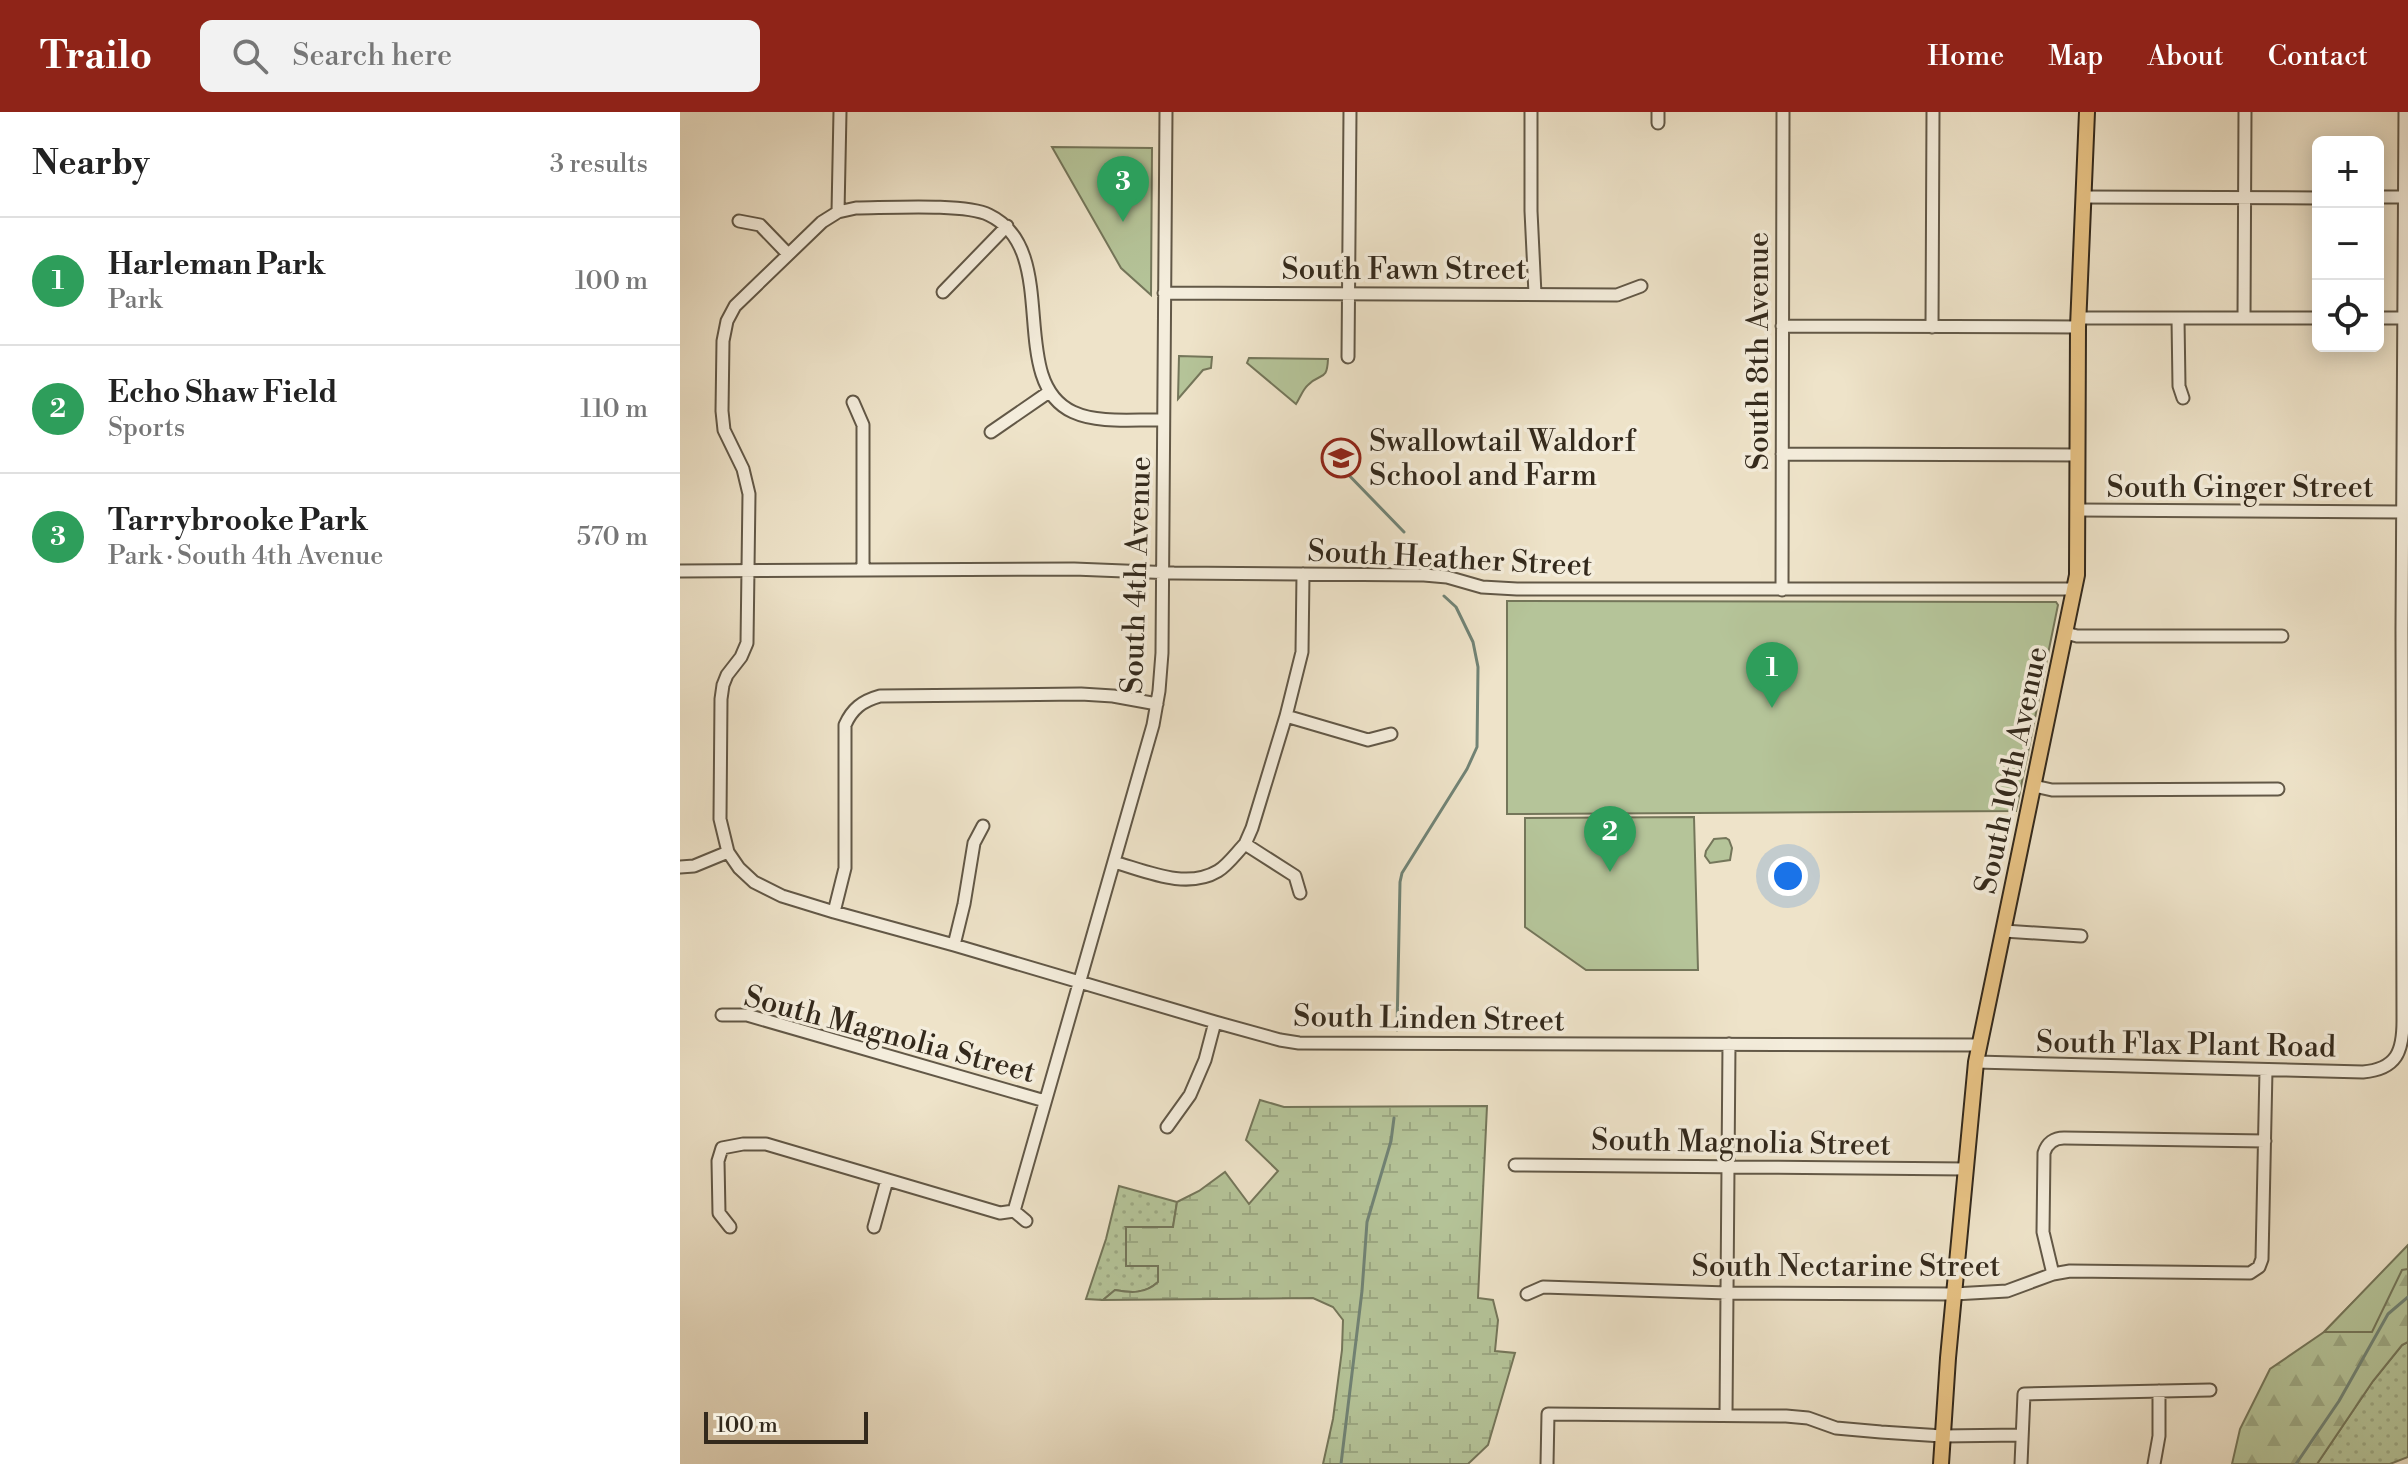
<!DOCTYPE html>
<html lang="en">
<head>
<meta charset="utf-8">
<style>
	:root { --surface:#fff; --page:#f2f2f2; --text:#222; --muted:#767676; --line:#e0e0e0; --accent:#8f2418 }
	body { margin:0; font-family:"Libre Bodoni",serif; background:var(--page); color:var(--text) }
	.controls { position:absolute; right:24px; top:24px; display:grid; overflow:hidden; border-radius:12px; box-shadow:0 4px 20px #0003 }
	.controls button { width:72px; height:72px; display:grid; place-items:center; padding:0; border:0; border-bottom:2px solid var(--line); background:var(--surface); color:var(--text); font:40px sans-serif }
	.scale { position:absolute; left:24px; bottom:20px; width:164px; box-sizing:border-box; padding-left:8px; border:4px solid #33291c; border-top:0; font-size:22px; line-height:28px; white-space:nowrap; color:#33291c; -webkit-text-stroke:6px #f4eddc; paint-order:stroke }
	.you { position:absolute; left:1108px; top:764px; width:28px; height:28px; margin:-20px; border:6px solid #fff; border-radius:50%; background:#1a73e8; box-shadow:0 0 0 12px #1a73e833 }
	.badge { display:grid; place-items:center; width:52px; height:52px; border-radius:50%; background:var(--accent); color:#fff; font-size:26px; font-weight:700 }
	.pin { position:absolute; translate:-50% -66px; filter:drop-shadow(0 2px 4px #0008) }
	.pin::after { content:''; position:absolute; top:42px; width:28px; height:24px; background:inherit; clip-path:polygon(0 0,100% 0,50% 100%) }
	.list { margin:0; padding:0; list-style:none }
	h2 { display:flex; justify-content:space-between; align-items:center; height:104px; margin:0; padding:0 32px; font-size:34px }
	h2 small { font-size:26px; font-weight:400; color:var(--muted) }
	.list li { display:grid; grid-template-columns:52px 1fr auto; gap:24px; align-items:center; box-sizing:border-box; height:128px; padding:0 32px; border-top:2px solid var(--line) }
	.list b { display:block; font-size:30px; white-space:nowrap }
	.list p { margin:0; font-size:26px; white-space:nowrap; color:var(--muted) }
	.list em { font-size:26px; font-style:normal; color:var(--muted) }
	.icon { flex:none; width:44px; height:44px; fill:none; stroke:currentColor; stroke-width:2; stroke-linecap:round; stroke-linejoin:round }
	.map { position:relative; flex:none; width:1728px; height:1352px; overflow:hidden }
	header { display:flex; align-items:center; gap:48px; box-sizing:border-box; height:112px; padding:0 40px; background:var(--accent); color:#fff }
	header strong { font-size:38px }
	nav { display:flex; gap:44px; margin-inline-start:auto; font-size:28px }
	.search { width:560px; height:72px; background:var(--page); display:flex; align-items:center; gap:20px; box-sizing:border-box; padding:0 28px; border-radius:12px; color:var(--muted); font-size:30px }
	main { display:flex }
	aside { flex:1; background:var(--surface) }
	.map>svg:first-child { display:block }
	.grass { fill:url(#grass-dots); stroke:#74765a; stroke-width:2 }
	.forest { fill:url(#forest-firs); stroke:#74765a; stroke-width:2 }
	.wetland { fill:url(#wetland-marsh); stroke:#74765a; stroke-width:2 }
	.green { fill:#b5c499; stroke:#74765a; stroke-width:2 }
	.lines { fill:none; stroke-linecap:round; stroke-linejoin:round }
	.stream { stroke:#718375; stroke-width:3 }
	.minor-casing { stroke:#625847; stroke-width:15 }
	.major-casing { stroke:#33291c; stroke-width:18 }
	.minor { stroke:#f4eddc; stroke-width:11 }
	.major { stroke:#e7c284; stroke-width:14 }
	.labels { text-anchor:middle; stroke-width:7; stroke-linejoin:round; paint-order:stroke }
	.street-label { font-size:30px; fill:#33291c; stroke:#f4eddc }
	.poi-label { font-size:30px; fill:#33291c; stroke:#f4eddc; text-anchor:start }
</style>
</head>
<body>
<header>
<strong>Trailo</strong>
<div class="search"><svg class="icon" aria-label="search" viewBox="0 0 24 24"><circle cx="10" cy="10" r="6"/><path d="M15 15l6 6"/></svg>Search here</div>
<nav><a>Home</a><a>Map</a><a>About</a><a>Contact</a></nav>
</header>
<main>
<aside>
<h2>Nearby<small>3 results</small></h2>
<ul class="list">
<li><span class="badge" style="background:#2e9e5b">1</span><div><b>Harleman Park</b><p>Park</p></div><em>100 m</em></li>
<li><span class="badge" style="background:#2e9e5b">2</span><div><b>Echo Shaw Field</b><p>Sports</p></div><em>110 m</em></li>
<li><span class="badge" style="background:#2e9e5b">3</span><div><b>Tarrybrooke Park</b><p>Park · South 4th Avenue</p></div><em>570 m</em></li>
</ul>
</aside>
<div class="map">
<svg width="1728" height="1352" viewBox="0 0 1728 1352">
	<defs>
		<pattern id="grass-dots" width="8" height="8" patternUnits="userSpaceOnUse" patternTransform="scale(2)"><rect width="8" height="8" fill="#b5c499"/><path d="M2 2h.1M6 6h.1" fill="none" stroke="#9ca883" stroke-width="1.8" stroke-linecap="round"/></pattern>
		<pattern id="forest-firs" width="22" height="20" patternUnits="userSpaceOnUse" patternTransform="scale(2)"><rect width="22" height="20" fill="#b5c499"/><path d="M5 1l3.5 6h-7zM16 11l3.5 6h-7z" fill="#9ca883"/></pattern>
		<pattern id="wetland-marsh" width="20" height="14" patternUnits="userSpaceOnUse" patternTransform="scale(2)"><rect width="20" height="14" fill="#b5c499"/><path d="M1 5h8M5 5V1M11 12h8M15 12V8" fill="none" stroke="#9ca883"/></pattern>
	</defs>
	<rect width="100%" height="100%" fill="#eee3c9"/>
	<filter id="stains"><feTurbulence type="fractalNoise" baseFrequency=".0025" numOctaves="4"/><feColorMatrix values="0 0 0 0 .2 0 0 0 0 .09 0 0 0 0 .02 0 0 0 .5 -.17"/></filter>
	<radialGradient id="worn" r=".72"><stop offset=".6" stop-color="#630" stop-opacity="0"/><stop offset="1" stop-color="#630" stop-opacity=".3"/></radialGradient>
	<path class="grass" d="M439,1074l58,16 -4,25h-47l33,38 -1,17c-13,12 -27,11 -43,8l-12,10 -17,-1 20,-60z
		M1728,1230v115l-18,7h-73l56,-83 29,-36z"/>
	<path class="forest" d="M1728,1134v96l-6,3 -29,36 -56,83h-85l8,-35 30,-60 54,-37z"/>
	<path class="wetland" d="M580,988l24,7 203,-1 -9,192 15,2 5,20 -3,31 20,2 -27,92 -20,19h-145l10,-45 9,-69 1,-30 -10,-13 -20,-9 -210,2 12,-10c16,3 30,4 43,-8v-16h-32v-39h47l4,-25 22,-11 26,-19 24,32 29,-33 -32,-31z"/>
	<path class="green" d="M372,35l100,1 -1,147 -30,-27z
		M499,244l33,1 -1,11 -8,2 -25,29z
		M569,246l79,1c-1,23 -7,13 -20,26 -5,4 -8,13 -12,19l-49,-41z
		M827,489l549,1 2,3 -42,206 -509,3z
		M1014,705l4,153h-112l-61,-43v-109z
		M1046,726l3,2 3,8 -2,12 -20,3 -5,-7 1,-5 8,-12z
		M1728,1133v24l-6,1 -30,62h-48z"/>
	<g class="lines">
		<path class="stream" d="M660,354l64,66
			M717,918l3,-148 2,-9 65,-104 10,-22 1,-80 -5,-25 -17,-35 -12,-11
			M661,1352l21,-173 5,-69 24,-81 3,-23
			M1616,1352l43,-63 49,-87 20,-17"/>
		<g class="minor-casing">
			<path id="minor" d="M851,0v99l4,83
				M978,0v11
				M1403,85l235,1
				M1698,85h28
				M158,100l2,-100
				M59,109l21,4 28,29
				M263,180l64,-66
				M484,181l453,2 24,-9
				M1399,206h239
				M1564,206l1,-206
				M1698,206h27
				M1498,207l1,67 4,12
				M1102,214l296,1
				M1252,215l1,-215
				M668,245l2,-245
				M173,290l10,23v145
				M483,308c-28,-1 -64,4 -90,-8 -68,-31 -10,-162 -84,-197 -24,-12 -103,-7 -133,-7l-18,4 -16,10 -87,84 -8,15 -4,20 -1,70 2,19 19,39 6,25 -2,149 -6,14 -14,18 -4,10 -2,14 -1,120 8,33 11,16 15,14 28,14 52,16 120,33 261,77 65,18 19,3 680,2
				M311,320l58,-40
				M1102,342l296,1
				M1398,398l324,2
				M0,459l394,-2 100,4 250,2 23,2 35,10 35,2h558
				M1102,478l1,-478
				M1386,521l11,3h205
				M606,604l82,24 23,-6
				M1354,674l18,4 226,-1
				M565,732l7,-16 34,-112 16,-64 1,-78
				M434,750c32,9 72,28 104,9 10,-6 19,-19 27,-27l50,32 5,17
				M0,755l14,-1 34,-14
				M154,800l11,-44v-143c7,-16 17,-24 35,-29l201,-2 32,2 44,8
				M1324,819l77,5
				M274,833l10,-41 10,-61 9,-17
				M42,903h25l298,86
				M1296,950l387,10c34,-3 40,-21 40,-51l-1,-392 3,-517
				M487,1015l23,-32 15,-35 10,-38
				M835,1053l451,4
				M334,1099l139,-486 6,-34 3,-38 4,-541
				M50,1115l-11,-14 -1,-52 4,-13 21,-4h23l234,69 14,-2 12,10
				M194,1115l13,-47
				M1373,1162l-10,-42 1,-79c3,-10 10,-15 20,-15l201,3
				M847,1182l16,-7 184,6 227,1 53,-3 46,-17 17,-3 180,2 9,-6 3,-8 4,-189
				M1046,1303l3,-371
				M867,1352l1,-50 238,2 22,2 28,10 45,4 61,4 79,-1
				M1341,1352l3,-70 186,-4
				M1474,1352l5,-28v-45"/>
		</g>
		<g class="major-casing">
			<path id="major" d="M1261,1352l7,-106 28,-296 101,-487 1,-248 9,-215"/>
		</g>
		<use href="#minor" class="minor"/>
		<use href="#major" class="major"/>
	</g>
	<defs>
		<g id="school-ring" transform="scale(2)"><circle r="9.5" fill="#f4eddc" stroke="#8f2418" stroke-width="1.5"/><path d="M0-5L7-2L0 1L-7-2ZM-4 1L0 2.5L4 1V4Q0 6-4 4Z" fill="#8f2418"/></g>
	</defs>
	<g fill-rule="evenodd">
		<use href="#school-ring" x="661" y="346"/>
	</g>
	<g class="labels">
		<g class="street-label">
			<text x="724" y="167">South Fawn Street</text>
			<text transform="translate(1078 239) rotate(-90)" y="10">South 8th Avenue</text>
			<text x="1560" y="385">South Ginger Street</text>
			<text transform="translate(770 446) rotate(3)" y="10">South Heather Street</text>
			<text transform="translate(456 463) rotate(-88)" y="10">South 4th Avenue</text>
			<text transform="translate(1331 658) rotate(-78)" y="10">South 10th Avenue</text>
			<text transform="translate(749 906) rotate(1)" y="10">South Linden Street</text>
			<text transform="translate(210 922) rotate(15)" y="10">South Magnolia Street</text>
			<text transform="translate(1506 932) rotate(1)" y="10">South Flax Plant Road</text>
			<text transform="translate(1061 1030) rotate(1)" y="10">South Magnolia Street</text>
			<text x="1166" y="1164">South Nectarine Street</text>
		</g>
		<g class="poi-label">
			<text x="689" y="339">Swallowtail Waldorf<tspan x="689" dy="34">School and Farm</tspan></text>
		</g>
	</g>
	<rect width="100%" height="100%" filter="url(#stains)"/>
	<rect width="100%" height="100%" fill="url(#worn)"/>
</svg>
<div class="controls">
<button>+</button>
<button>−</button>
<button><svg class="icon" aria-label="locate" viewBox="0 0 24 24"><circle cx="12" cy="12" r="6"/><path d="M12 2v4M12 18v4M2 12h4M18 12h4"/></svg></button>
</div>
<div class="scale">100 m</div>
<div class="you"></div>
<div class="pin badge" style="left:1092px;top:596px;background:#2e9e5b">1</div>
<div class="pin badge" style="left:930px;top:760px;background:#2e9e5b">2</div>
<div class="pin badge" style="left:443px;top:110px;background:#2e9e5b">3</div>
</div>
</main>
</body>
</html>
